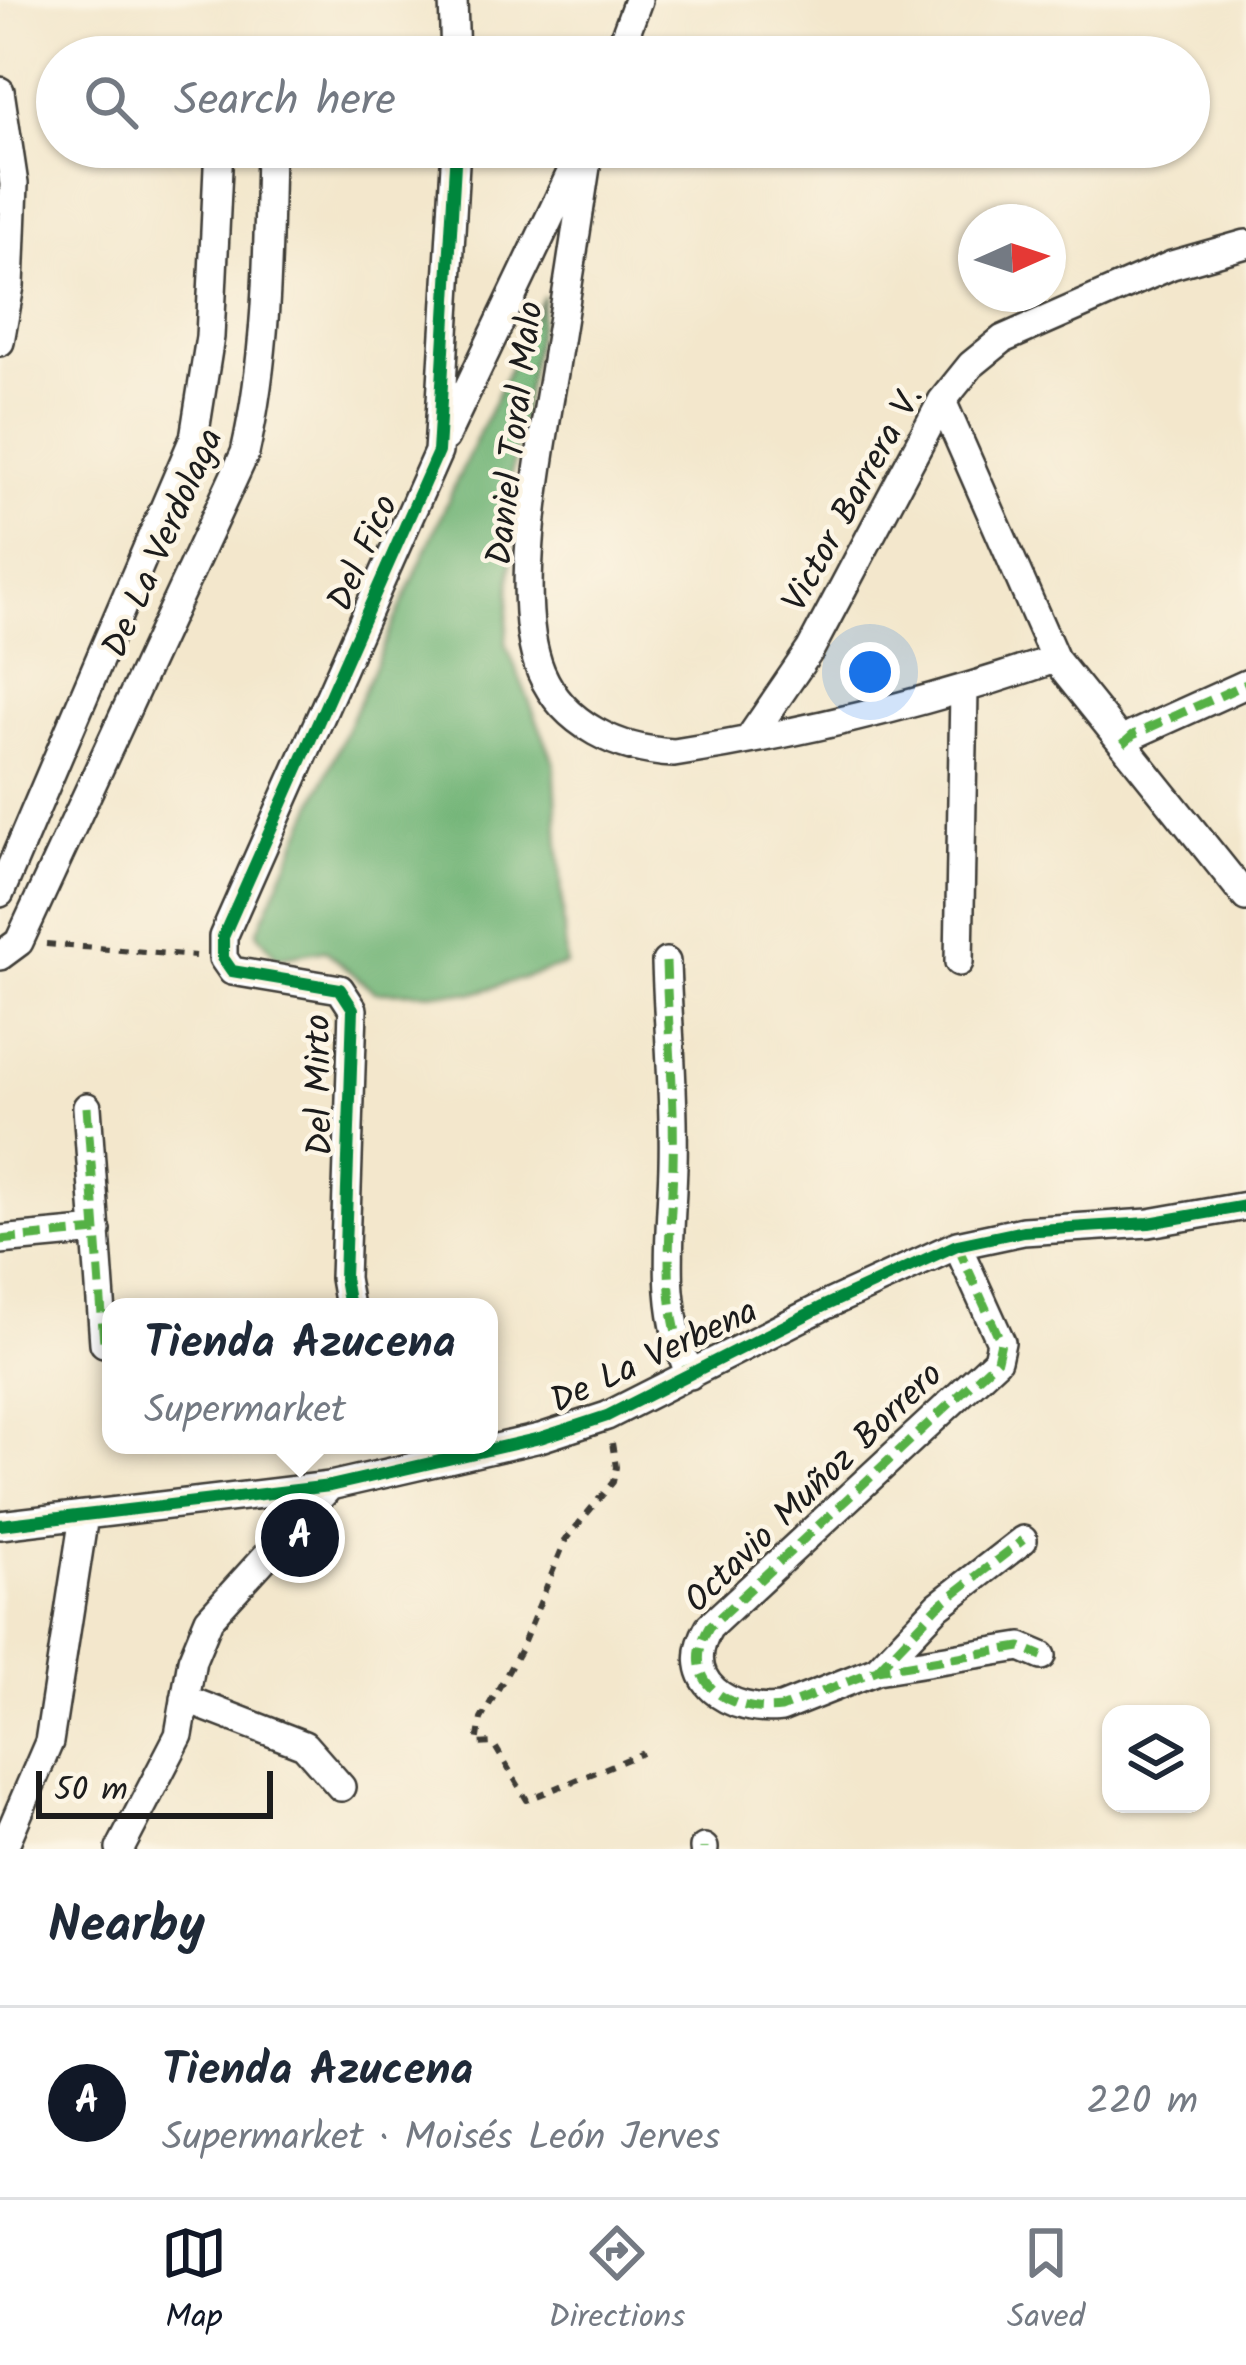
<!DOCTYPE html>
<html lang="en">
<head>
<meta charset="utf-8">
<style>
	:root { --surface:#fff; --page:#f2f2f3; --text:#1f2937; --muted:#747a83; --line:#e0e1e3; --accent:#111827 }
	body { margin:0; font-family:Kalam,sans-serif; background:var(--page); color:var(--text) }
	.controls { position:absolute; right:36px; bottom:36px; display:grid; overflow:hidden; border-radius:24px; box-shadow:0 3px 9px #0004 }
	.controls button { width:108px; height:108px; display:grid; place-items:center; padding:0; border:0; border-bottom:3px solid var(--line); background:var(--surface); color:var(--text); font:60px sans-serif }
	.compass { position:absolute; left:958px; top:204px; width:108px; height:108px; border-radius:50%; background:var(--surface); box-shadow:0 3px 9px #0004; rotate:87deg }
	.scale { position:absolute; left:36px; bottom:30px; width:237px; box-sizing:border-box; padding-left:12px; border:6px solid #1c1c1c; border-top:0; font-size:33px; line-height:42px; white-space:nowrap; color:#1c1c1c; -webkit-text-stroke:9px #fcf5e5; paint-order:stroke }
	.you { position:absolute; left:870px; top:672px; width:42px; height:42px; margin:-30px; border:9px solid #fff; border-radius:50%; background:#1a73e8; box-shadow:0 0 0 18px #1a73e833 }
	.badge { display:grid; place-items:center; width:78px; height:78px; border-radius:50%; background:var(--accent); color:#fff; font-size:39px; font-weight:700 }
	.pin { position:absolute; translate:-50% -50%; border:6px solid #fff; box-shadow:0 3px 12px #0006 }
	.popup { position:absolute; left:102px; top:1298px; width:396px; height:156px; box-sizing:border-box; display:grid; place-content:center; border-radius:24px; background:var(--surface); filter:drop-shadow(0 3px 9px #0005); font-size:39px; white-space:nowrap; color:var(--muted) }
	.popup b { font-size:45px; color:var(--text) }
	.popup::after { content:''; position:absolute; left:50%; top:100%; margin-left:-24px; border:24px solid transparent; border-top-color:var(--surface) }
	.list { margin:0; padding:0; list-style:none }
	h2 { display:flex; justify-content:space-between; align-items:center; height:156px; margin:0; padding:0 48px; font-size:51px }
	h2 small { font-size:39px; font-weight:400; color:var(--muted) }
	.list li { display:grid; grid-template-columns:78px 1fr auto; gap:36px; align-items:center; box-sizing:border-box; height:192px; padding:0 48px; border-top:3px solid var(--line) }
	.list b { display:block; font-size:45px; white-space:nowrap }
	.list p { margin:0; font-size:39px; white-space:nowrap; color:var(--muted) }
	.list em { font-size:39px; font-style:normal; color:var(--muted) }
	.icon { flex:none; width:66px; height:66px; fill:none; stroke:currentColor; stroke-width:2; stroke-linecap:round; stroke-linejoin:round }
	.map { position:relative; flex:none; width:1246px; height:1849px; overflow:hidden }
	.search { position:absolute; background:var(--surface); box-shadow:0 3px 9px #0004; left:36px; right:36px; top:36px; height:132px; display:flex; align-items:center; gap:30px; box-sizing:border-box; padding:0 42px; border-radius:66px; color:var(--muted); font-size:45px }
	.sheet { height:348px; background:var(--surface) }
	nav { display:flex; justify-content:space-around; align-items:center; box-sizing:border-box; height:168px; border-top:3px solid var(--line); background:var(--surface); font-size:33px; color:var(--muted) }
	nav a { display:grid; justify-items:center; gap:6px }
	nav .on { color:var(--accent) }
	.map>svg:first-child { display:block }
	.forest { fill:#74b679; stroke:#48694a; stroke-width:3 }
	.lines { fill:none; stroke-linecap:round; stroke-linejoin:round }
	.street-casing { stroke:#3c3a36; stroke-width:32 }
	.path { stroke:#3c3a36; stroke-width:6; stroke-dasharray:9 9; stroke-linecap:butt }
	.street { stroke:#fff; stroke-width:27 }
	.quiet { stroke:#55b145; stroke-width:9; stroke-dasharray:18 9; stroke-linecap:butt }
	.cycleway-casing { stroke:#fcf5e5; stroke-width:20 }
	.cycleway { stroke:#00873e; stroke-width:12 }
	.labels { text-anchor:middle; stroke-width:9; stroke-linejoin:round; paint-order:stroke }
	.street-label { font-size:36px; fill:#1c1c1c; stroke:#fcf5e5 }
</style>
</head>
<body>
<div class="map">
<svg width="1246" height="1849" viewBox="0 0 1246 1849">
	<rect width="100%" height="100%" fill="#fcf5e5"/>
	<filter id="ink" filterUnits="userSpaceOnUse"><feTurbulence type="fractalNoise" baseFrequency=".00833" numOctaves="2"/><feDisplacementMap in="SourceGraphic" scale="24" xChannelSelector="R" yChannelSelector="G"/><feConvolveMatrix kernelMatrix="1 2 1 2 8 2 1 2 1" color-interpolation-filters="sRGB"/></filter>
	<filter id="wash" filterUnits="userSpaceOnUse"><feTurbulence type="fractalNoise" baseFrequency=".004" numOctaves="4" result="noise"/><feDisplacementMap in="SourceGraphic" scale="48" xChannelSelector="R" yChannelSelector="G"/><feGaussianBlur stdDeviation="2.7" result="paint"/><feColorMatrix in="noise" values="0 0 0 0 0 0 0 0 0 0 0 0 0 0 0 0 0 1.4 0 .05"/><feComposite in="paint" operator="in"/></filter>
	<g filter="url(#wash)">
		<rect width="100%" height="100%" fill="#f3e7cc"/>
		<path class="forest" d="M544,296l-35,191 3,61 -6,96 48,118 12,203 -91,28 -100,-1 -50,-42 -48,8 -20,-26 199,-450z"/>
	</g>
	<g filter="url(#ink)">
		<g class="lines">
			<g class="street-casing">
				<path id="street" d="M453,0l2,57
					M617,57l21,-57
					M0,91l14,93 -4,102 -10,56
					M589,147c-11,75 -23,151 -35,226 -13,77 -43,228 -13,299 23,54 78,78 133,81 130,-20 257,-51 381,-94
					M942,401l113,258 191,238
					M445,437l133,-279
					M749,739l61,-89 132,-249 29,-36 32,-26 169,-74 74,-21
					M1123,744l10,-9 113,-51
					M0,893l194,-455 16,-101 9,-190
					M0,956l19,-14 226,-489c23,-101 23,-204 25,-306
					M666,962c2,67 9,136 7,203 -2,75 -14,138 17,210
					M959,962l5,-271
					M87,1107l17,236
					M0,1240l97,-9
					M957,1245l44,97 -4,18 -288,267c-32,55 22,87 72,81l96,-38 144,-23 21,9
					M349,1307l-5,-29 9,-269 -13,-20 -108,-18 -9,-13v-21l215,-485 18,-305
					M0,1525l330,-39 210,-48 67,-22 217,-110 133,-61 66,-14 126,-8 97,-17
					M877,1670l61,-64 85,-66
					M185,1699l119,46 37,42
					M704,1848v1
					M3,1849l46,-107 35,-226
					M120,1849l59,-114 13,-75 17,-41 121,-133"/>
			</g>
			<path class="path" d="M46,944l149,12
				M612,1443l4,24 -3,15 -47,57 -45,110 -40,70 -4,25 16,-1 34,57 116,-47"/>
			<use href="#street" class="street"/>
			<path class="quiet" d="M1123,744l10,-9 113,-51
				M666,962c2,67 9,136 7,203 -2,75 -14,138 17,210
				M87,1107l17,236
				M0,1240l97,-9
				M957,1245l44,97 -4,18 -288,267c-32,55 22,87 72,81l96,-38 144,-23 21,9
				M877,1670l61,-64 85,-66
				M704,1848v1"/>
			<g class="cycleway-casing">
				<path id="cycleway" d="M349,1307l-5,-29 9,-269 -13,-20 -108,-18 -9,-13v-21l215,-485 18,-305
					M0,1525l330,-39 210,-48 67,-22 217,-110 133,-61 66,-14 126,-8 97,-17"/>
			</g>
			<use href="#cycleway" class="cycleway"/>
		</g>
	</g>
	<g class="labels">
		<g class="street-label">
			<text transform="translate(513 433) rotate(-83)" y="13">Daniel Toral Malo</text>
			<text transform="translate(851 498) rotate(-61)" y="13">Victor Barrera V.</text>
			<text transform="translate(161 542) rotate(-66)" y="13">De La Verdolaga</text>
			<text transform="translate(361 552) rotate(-66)" y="13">Del Fico</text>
			<text transform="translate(317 1085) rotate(-91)" y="13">Del Mirto</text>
			<text transform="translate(653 1354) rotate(-25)" y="13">De La Verbena</text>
			<text transform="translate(812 1486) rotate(-44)" y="13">Octavio Muñoz Borrero</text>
		</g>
	</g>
</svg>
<div class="controls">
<button><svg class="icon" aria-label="layers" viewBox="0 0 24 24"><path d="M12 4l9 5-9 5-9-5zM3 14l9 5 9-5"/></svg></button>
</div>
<svg class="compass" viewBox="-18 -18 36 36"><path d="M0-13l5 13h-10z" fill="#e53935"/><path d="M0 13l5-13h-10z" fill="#747a83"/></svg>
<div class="scale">50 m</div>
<div class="you"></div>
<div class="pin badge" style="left:300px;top:1538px">A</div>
<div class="popup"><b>Tienda Azucena</b>Supermarket</div>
<div class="search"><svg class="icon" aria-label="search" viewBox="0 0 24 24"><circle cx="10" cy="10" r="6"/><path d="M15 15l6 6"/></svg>Search here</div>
</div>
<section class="sheet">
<h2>Nearby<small></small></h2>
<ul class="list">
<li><span class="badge">A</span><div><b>Tienda Azucena</b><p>Supermarket · Moisés León Jerves</p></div><em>220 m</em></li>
</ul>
</section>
<nav>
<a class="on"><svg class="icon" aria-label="map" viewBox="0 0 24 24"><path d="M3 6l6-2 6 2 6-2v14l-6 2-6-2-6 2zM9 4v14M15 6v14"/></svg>Map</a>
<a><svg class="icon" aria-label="directions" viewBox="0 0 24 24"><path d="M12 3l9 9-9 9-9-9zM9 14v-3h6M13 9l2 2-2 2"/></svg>Directions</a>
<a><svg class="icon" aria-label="saved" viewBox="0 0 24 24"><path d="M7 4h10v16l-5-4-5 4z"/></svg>Saved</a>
</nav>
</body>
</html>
